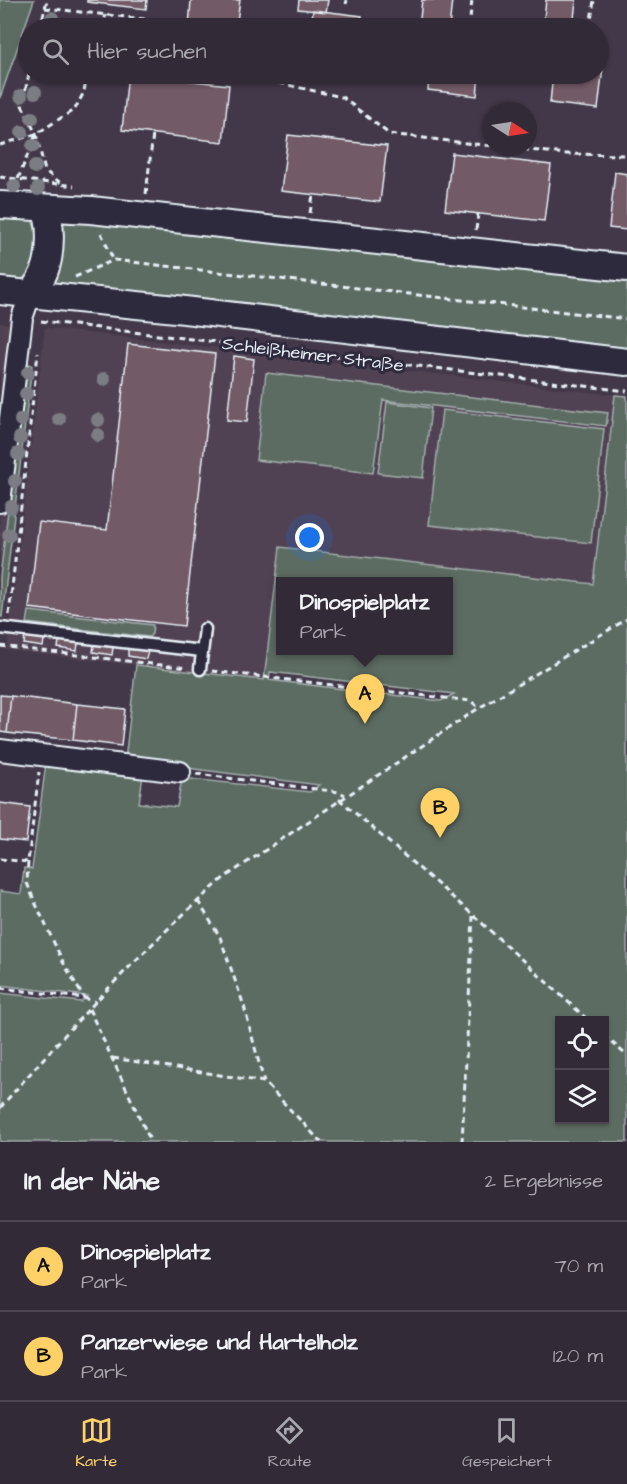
<!DOCTYPE html>
<html lang="de">
<head>
<meta charset="utf-8">
<style>
	:root { --surface:#322a37; --page:#3a323f; --text:#f1f3f6; --muted:#a8a7ad; --line:#4d4652; --accent:#ffd166 }
	body { margin:0; font-family:"Architects Daughter",sans-serif; background:var(--page); color:var(--text) }
	.controls { position:absolute; right:18px; bottom:18px; display:grid; overflow:hidden; border-radius:0px; box-shadow:0 2px 4px #0004 }
	.controls button { width:54px; height:54px; display:grid; place-items:center; padding:0; border:0; border-bottom:2px solid var(--line); background:var(--surface); color:var(--text); font:30px sans-serif }
	.compass { position:absolute; left:483px; top:102px; width:54px; height:54px; border-radius:50%; background:var(--surface); box-shadow:0 2px 4px #0004; rotate:102deg }
	.you { position:absolute; left:310px; top:538px; width:21px; height:21px; margin:-15px; border:4px solid #fff; border-radius:50%; background:#1a73e8; box-shadow:0 0 0 9px #1a73e833 }
	.badge { display:grid; place-items:center; width:39px; height:39px; border-radius:50%; background:var(--accent); color:#111; font-size:20px; font-weight:700 }
	.pin { position:absolute; translate:-50% -50px; filter:drop-shadow(0 2px 3px #0008) }
	.pin::after { content:''; position:absolute; top:32px; width:21px; height:18px; background:inherit; clip-path:polygon(0 0,100% 0,50% 100%) }
	.popup { position:absolute; left:276px; top:577px; width:177px; height:78px; box-sizing:border-box; display:grid; place-content:center; border-radius:0px; background:var(--surface); filter:drop-shadow(0 2px 4px #0005); font-size:20px; white-space:nowrap; color:var(--muted) }
	.popup b { font-size:22px; color:var(--text) }
	.popup::after { content:''; position:absolute; left:50%; top:100%; margin-left:-12px; border:12px solid transparent; border-top-color:var(--surface) }
	.list { margin:0; padding:0; list-style:none }
	h2 { display:flex; justify-content:space-between; align-items:center; height:78px; margin:0; padding:0 24px; font-size:26px }
	h2 small { font-size:20px; font-weight:400; color:var(--muted) }
	.list li { display:grid; grid-template-columns:39px 1fr auto; gap:18px; align-items:center; box-sizing:border-box; height:90px; padding:0 24px; border-top:2px solid var(--line) }
	.list b { display:block; font-size:22px; white-space:nowrap }
	.list p { margin:0; font-size:20px; white-space:nowrap; color:var(--muted) }
	.list em { font-size:20px; font-style:normal; color:var(--muted) }
	.icon { flex:none; width:33px; height:33px; fill:none; stroke:currentColor; stroke-width:2; stroke-linecap:round; stroke-linejoin:round }
	.map { position:relative; flex:none; width:627px; height:1142px; overflow:hidden }
	.search { position:absolute; background:var(--surface); box-shadow:0 2px 4px #0004; left:18px; right:18px; top:18px; height:66px; display:flex; align-items:center; gap:15px; box-sizing:border-box; padding:0 21px; border-radius:33px; color:var(--muted); font-size:22px }
	.sheet { height:258px; background:var(--surface) }
	nav { display:flex; justify-content:space-around; align-items:center; box-sizing:border-box; height:84px; border-top:2px solid var(--line); background:var(--surface); font-size:16px; color:var(--muted) }
	nav a { display:grid; justify-items:center; gap:3px }
	nav .on { color:var(--accent) }
	.map>svg:first-child { display:block }
	.built { fill:#514252 }
	.green { fill:#5d6c62; stroke:#a2aead; stroke-width:1.5; fill-rule:evenodd }
	.building { fill:#725a66; stroke:#e8f1f8; stroke-width:1.5 }
	.lines { fill:none; stroke-linecap:round; stroke-linejoin:round }
	.service-casing { stroke:#e8f1f8; stroke-width:15 }
	.minor-casing { stroke:#e8f1f8; stroke-width:24 }
	.tertiary-casing { stroke:#e8f1f8; stroke-width:30 }
	.path { stroke:#e8f1f8; stroke-width:3; stroke-dasharray:6 4.5; stroke-linecap:butt }
	.service { stroke:#2f2a3d; stroke-width:10 }
	.minor { stroke:#2f2a3d; stroke-width:20 }
	.tertiary { stroke:#2f2a3d; stroke-width:26 }
	.tree { fill:#7b7d84 }
	.labels { text-anchor:middle; stroke-width:6; stroke-linejoin:round; paint-order:stroke }
	.street-label { font-size:18px; fill:#e8f1f8; stroke:#2f2a3d }
</style>
</head>
<body>
<div class="map">
<svg width="627" height="1142" viewBox="0 0 627 1142">
	<rect width="100%" height="100%" fill="#433849"/>
	<filter id="ink" filterUnits="userSpaceOnUse"><feTurbulence type="fractalNoise" baseFrequency=".0167" numOctaves="2"/><feDisplacementMap in="SourceGraphic" scale="12" xChannelSelector="R" yChannelSelector="G"/><feConvolveMatrix kernelMatrix="1 2 1 2 8 2 1 2 1" color-interpolation-filters="sRGB"/></filter>
	<g filter="url(#ink)">
		<path class="built" d="M0,323l31,4 -31,250z
			M45,328l570,67 -22,189 -312,-37 -17,133 -257,-30z"/>
		<path class="green" d="M0,0h34l-34,98z
			M63,214l564,63v75l-573,-67z
			M0,215c8,0 21,-1 28,2 13,7 10,50 0,58 -8,7 -18,5 -28,5z
			M26,363l6,2 -30,252 -2,-1v-39z
			M266,373l342,40 -2,13 -223,-26 -10,73 -117,-13z
			M615,395l12,1v746h-627v-149l81,9 6,-6 -87,-11v-94l21,3 3,-26 8,1 14,-106 97,12 -4,28 38,4 5,-29 128,14 9,-7 -194,-25 11,-95 128,15 16,-133 313,37zM281,582h168v68h-168zM270,672l184,22 -13,7 -172,-21zM560,1020h44v100h-44z
			M387,402l44,6 -8,70 -45,-5z
			M442,410l162,19 -13,114 -162,-18z
			M29,611l124,14 -1,9 -3,3 -122,-14z"/>
		<path class="building" d="M87,0h60l-1,9 -59,-7z
			M191,0h49l-4,28 -47,-1z
			M299,0h29l-2,12 -28,-3z
			M422,0h30l-3,28h-30z
			M546,0h30l-3,28h-30z
			M313,10l49,6 -2,12h-49z
			M598,58l6,1 -6,50 -48,-6 3,-29h45z
			M128,74l101,11 -6,57 -101,-12z
			M429,74h50l-2,22 -49,-6z
			M288,135l99,11 -7,56 -99,-11z
			M452,153l99,12 -7,56 -99,-11z
			M615,172l12,2v56l-18,-2z
			M128,344l87,10 -31,272 -155,-18 10,-86 68,8z
			M234,356l20,3 -7,63 -20,-2z
			M25,636l19,3 -1,8 -19,-3z
			M59,641l19,2 -1,8 -19,-3z
			M94,645l19,2 -1,8 -19,-3z
			M128,649l20,2 -2,8 -18,-3z
			M0,695l11,1 -4,37 -7,-1z
			M11,696l66,8 -4,36 -66,-7z
			M77,704l48,5 -4,37 -48,-6z
			M0,803l30,4 -4,35 -26,-3z"/>
		<g class="lines">
			<g class="service-casing">
				<path id="service" d="M0,628l202,23
					M200,669l5,-40"/>
			</g>
			<g class="minor-casing">
				<path id="minor" d="M0,502l22,-184 8,-23
					M0,750l180,22"/>
			</g>
			<g class="tertiary-casing">
				<path id="tertiary" d="M0,205l91,5 536,58
					M0,291l176,18 451,53
					M30,295c5,-7 12,-16 15,-25 6,-16 7,-47 0,-62"/>
			</g>
			<path class="path" d="M346,4l1,-4
				M45,8l99,11 -1,9
				M40,28l7,-28
				M101,28l5,-13
				M469,28l3,-28
				M590,28l4,-28
				M29,74l-7,31 14,29 9,37 17,13
				M238,74l104,23 47,37 103,12
				M0,145l36,-11 39,-25 9,-17 3,-18
				M502,147l64,7 61,1
				M0,177l74,9
				M18,179l18,-45
				M146,194l7,-60
				M310,213l3,-18
				M476,230l2,-16
				M101,233l12,26
				M75,277l39,-17 513,59
				M41,321l586,70
				M9,615l29,-262
				M0,646l187,22
				M212,671l259,30 8,7
				M196,774l144,18 5,3
				M339,799l134,116 115,105
				M0,859l28,3 11,-90
				M28,862l-1,21 7,17 29,62 21,36
				M198,901l22,36 24,69 20,76
				M0,988l84,10 12,4
				M89,1009l62,133
				M604,1035l23,21
				M113,1058l151,24 57,60
				M0,1108c70,-81 144,-161 225,-231l254,-169 148,-89
				M462,1142l11,-226"/>
			<use href="#service" class="service"/>
			<use href="#minor" class="minor"/>
			<use href="#tertiary" class="tertiary"/>
		</g>
		<g class="tree">
			<circle cx="52" cy="18" r="7"/>
			<circle cx="35" cy="92" r="7"/>
			<circle cx="21" cy="96" r="7"/>
			<circle cx="32" cy="118" r="7"/>
			<circle cx="22" cy="132" r="7"/>
			<circle cx="33" cy="146" r="7"/>
			<circle cx="35" cy="167" r="7"/>
			<circle cx="14" cy="186" r="7"/>
			<circle cx="38" cy="189" r="7"/>
			<circle cx="28" cy="373" r="7"/>
			<circle cx="104" cy="379" r="7"/>
			<circle cx="26" cy="394" r="7"/>
			<circle cx="59" cy="419" r="7"/>
			<circle cx="21" cy="420" r="7"/>
			<circle cx="98" cy="420" r="7"/>
			<circle cx="98" cy="435" r="7"/>
			<circle cx="20" cy="438" r="7"/>
			<circle cx="18" cy="454" r="7"/>
			<circle cx="15" cy="481" r="7"/>
			<circle cx="11" cy="507" r="7"/>
			<circle cx="9" cy="535" r="7"/>
		</g>
	</g>
	<g class="labels">
		<g class="street-label">
			<text transform="translate(313 354) rotate(7)" y="6">Schleißheimer Straße</text>
		</g>
	</g>
</svg>
<div class="controls">
<button><svg class="icon" aria-label="locate" viewBox="0 0 24 24"><circle cx="12" cy="12" r="6"/><path d="M12 2v4M12 18v4M2 12h4M18 12h4"/></svg></button>
<button><svg class="icon" aria-label="layers" viewBox="0 0 24 24"><path d="M12 4l9 5-9 5-9-5zM3 14l9 5 9-5"/></svg></button>
</div>
<svg class="compass" viewBox="-18 -18 36 36"><path d="M0-13l5 13h-10z" fill="#e53935"/><path d="M0 13l5-13h-10z" fill="#a8a7ad"/></svg>
<div class="you"></div>
<div class="pin badge" style="left:365px;top:724px">A</div>
<div class="popup"><b>Dinospielplatz</b>Park</div>
<div class="pin badge" style="left:440px;top:838px">B</div>
<div class="search"><svg class="icon" aria-label="search" viewBox="0 0 24 24"><circle cx="10" cy="10" r="6"/><path d="M15 15l6 6"/></svg>Hier suchen</div>
</div>
<section class="sheet">
<h2>In der Nähe<small>2 Ergebnisse</small></h2>
<ul class="list">
<li><span class="badge">A</span><div><b>Dinospielplatz</b><p>Park</p></div><em>70 m</em></li>
<li><span class="badge">B</span><div><b>Panzerwiese und Hartelholz</b><p>Park</p></div><em>120 m</em></li>
</ul>
</section>
<nav>
<a class="on"><svg class="icon" aria-label="map" viewBox="0 0 24 24"><path d="M3 6l6-2 6 2 6-2v14l-6 2-6-2-6 2zM9 4v14M15 6v14"/></svg>Karte</a>
<a><svg class="icon" aria-label="directions" viewBox="0 0 24 24"><path d="M12 3l9 9-9 9-9-9zM9 14v-3h6M13 9l2 2-2 2"/></svg>Route</a>
<a><svg class="icon" aria-label="saved" viewBox="0 0 24 24"><path d="M7 4h10v16l-5-4-5 4z"/></svg>Gespeichert</a>
</nav>
</body>
</html>
